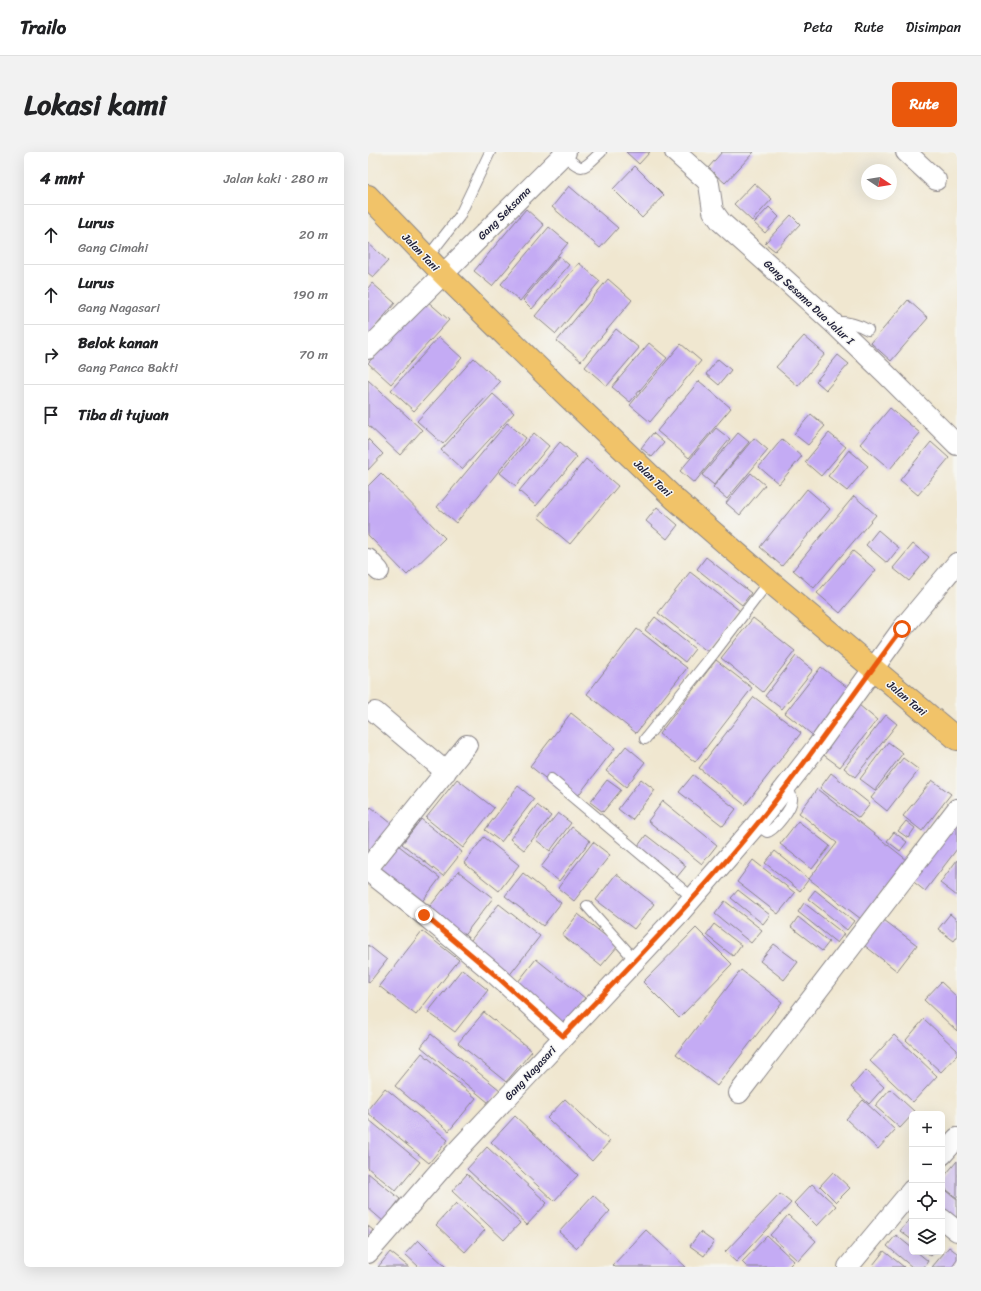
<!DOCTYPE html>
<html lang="id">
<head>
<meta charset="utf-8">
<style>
	:root { --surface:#fff; --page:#f2f2f2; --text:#202124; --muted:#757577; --line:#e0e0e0; --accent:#ea580c }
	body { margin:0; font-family:Sriracha,sans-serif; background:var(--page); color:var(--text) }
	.controls { position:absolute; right:12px; bottom:12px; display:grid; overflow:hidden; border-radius:6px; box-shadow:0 4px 16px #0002 }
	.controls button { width:36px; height:36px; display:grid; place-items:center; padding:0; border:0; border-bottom:1px solid var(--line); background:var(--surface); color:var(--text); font:20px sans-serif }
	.compass { position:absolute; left:493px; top:12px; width:36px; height:36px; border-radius:50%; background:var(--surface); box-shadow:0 4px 16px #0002; rotate:102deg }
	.stop { position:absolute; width:12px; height:12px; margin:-9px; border:3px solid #ea580c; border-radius:50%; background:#fff }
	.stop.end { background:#ea580c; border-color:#fff; box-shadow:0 1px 4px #0008 }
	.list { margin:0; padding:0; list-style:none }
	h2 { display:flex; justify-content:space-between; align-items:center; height:52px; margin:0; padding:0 16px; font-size:17px }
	h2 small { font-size:13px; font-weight:400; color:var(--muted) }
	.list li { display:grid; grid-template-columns:26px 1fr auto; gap:12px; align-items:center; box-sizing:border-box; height:60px; padding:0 16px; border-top:1px solid var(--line) }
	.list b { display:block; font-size:15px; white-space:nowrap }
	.list p { margin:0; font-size:13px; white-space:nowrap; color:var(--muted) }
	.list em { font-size:13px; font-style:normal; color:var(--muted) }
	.icon { flex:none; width:22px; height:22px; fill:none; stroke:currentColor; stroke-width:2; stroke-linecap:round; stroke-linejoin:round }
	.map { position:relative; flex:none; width:589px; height:1115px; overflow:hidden; border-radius:6px }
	header { display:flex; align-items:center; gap:24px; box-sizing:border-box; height:56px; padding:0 20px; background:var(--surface); border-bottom:1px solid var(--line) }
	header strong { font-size:19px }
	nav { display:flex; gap:22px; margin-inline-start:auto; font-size:14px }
	.intro { display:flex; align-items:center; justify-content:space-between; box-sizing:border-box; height:96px; padding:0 24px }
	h1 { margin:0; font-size:28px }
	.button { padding:10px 18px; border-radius:6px; background:var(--accent); color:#fff; font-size:14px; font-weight:700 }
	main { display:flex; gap:24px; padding:0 24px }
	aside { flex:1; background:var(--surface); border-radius:6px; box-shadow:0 4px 16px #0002 }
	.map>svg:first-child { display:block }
	.building { fill:#c4abf4 }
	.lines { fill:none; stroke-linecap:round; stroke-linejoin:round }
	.lane-casing { stroke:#898486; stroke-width:12 }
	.street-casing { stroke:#898486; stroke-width:22 }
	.highway-casing { stroke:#898486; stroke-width:24 }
	.lane { stroke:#fff; stroke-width:10 }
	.street { stroke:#fff; stroke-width:20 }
	.highway { stroke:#f1c369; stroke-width:22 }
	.route { stroke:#ea580c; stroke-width:5 }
	.labels { text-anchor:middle; stroke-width:3; stroke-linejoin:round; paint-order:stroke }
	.street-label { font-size:11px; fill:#22223b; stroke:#f6f6f2 }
</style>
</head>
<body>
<header>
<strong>Trailo</strong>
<nav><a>Peta</a><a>Rute</a><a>Disimpan</a></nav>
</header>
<div class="intro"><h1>Lokasi kami</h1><a class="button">Rute</a></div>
<main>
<aside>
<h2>4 mnt<small>Jalan kaki · 280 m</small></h2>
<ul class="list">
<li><svg class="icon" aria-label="ahead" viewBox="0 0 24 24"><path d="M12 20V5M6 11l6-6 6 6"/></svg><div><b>Lurus</b><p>Gang Cimahi</p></div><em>20 m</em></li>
<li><svg class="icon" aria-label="ahead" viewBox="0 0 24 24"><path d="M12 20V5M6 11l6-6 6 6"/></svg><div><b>Lurus</b><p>Gang Nagasari</p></div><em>190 m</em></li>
<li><svg class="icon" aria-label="right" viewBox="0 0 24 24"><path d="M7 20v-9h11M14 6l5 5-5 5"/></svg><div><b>Belok kanan</b><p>Gang Panca Bakti</p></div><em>70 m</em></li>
<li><svg class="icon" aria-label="arrive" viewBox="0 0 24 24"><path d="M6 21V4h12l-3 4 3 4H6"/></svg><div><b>Tiba di tujuan</b></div></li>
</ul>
</aside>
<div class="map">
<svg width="589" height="1115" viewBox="0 0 589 1115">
	<rect width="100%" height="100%" fill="#f6f6f2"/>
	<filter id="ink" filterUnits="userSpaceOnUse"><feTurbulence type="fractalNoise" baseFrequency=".025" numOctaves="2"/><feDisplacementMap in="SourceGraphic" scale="8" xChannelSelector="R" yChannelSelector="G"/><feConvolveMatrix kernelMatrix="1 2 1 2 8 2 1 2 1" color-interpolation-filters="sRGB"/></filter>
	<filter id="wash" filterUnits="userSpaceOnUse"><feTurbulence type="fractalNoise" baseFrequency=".012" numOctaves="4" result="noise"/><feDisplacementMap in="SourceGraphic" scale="16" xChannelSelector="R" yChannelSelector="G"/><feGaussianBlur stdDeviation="0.9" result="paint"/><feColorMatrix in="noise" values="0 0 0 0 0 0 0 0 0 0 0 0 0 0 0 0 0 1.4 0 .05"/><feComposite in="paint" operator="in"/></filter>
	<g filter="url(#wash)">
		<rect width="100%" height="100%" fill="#f0e7d0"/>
		<g id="blocks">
			<path class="building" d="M258,0h24l-11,12z
				M354,0h32l-29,31 -17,-15z
				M267,14l29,29 -22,23 -29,-29z
				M386,31l18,16 -20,22 -18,-17z
				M201,34l49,42 -18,20 -48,-41z
				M401,55l10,10 -14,16 -11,-10z
				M158,57l18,16 -52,61 -18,-15z
				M423,63l9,9 -25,27 -10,-8z
				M181,75l19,16 -48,58 -19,-17z
				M0,91l20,18 -15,16 -5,-4z
				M191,104l10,9 -37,44 -9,-9z
				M211,111l21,18 -44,53 -21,-18z
				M240,127l24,21 -51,61 -24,-20z
				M4,131l23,20 -27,33v-48z
				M58,148l23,20 -58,64 -23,-21z
				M540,148l20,18 -37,43 -20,-18z
				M248,177l23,19 -32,38 -22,-19z
				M436,184l21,18 -27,32 -22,-19z
				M71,185l23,21 -48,53 -23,-21z
				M281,191l18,15 -37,44 -18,-15z
				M313,192l20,17 -51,61 -20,-17z
				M470,203l11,9 -23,26 -10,-9z
				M106,206l26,24 -57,62 -26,-23z
				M350,207l13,11 -12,15 -13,-11z
				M0,228l54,50 -22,25 -32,-30z
				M331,229l32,27 -42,50 -32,-27z
				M125,242l21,19 -52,56 -21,-19z
				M522,256l30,25 -30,36 -30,-25z
				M443,262l14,12 -17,19 -14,-11z
				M139,271l19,15 -70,85 -19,-16z
				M348,276l14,11 -36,44 -14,-12z
				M166,281l15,13 -33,40 -16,-13z
				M285,281l11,10 -12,14 -11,-9z
				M370,281l11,9 -35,43 -12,-10z
				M461,281l17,14 -25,29 -16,-14z
				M386,286l14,12 -41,49 -14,-12z
				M0,287l15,15 -15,16z
				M414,287l20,17 -23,28 -20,-17z
				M192,290l17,15 -41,49 -17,-15z
				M563,290l18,16 -31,37 -18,-15z
				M481,298l19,16 -21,25 -19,-15z
				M218,307l32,27 -48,58 -32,-27z
				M13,321l64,65 -38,37 -39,-40v-49z
				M383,321l14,12 -25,30 -14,-12z
				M439,337l23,20 -48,57 -22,-19z
				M486,344l22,19 -62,73 -21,-18z
				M289,355l21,18 -11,14 -21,-18z
				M510,378l21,18 -12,15 -21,-18z
				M545,392l16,13 -20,24 -16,-13z
				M485,399l23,19 -36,43 -23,-20z
				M338,405l45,36 -9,12 -45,-36z
				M322,420l50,39 -32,41 -50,-39z
				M287,465l40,32 -10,13 -40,-32z
				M385,466l42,33 -32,41 -42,-34z
				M269,477l50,39 -51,65 -49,-39z
				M428,504l17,14 -31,39 -17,-13z
				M348,508l36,28 -57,74 -36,-28z
				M453,515l31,24 -37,46 -30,-24z
				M386,545l47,36 -56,72 -46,-37z
				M491,553l18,15 -37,47 -19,-14z
				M203,561l44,35 -41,53 -44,-35z
				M518,563l11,9 -42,53 -11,-9z
				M520,590l15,11 -28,37 -15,-11z
				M258,594l19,16 -19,25 -20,-16z
				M535,606l16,12 -32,41 -16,-13z
				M463,621l39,31 -11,14 -39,-30z
				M325,623l43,34 -13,17 -44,-34z
				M89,627l37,29 -31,40 -37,-30z
				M273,627l14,11 -23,30 -14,-11z
				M239,628l14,10 -18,22 -13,-10z
				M564,628l19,14 -29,37 -19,-15z
				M150,634l16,13 -33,43 -16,-12z
				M449,637l90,71 -46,59 -52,-40 -9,12 -35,-28 10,-12 34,28 28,-36 -38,-30z
				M295,649l54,44 -15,19 -54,-43z
				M169,653l14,11 -27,34 -14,-11z
				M3,655l25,20 -28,36v-52z
				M190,661l13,10 -21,28 -14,-11z
				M589,666v31l-32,42 -15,-12z
				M53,667l41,33 -19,24 -41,-32z
				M430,669l32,25 -18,23 -32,-25z
				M538,669l9,7 -7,10 -10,-7z
				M204,675l18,14 -31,40 -18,-14z
				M526,680l13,10 -7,9 -13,-10z
				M278,683l40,31 -9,11 -39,-31z
				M116,685l35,28 -20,26 -35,-28z
				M225,690l17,13 -36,46 -16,-13z
				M30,693l42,33 -19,25 -43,-33z
				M385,708l42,33 -17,21 -41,-32z
				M589,708v36l-17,-13z
				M90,719l35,27 -31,40 -35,-28z
				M155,721l38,30 -18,23 -38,-30z
				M248,722l38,30 -20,25 -38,-29z
				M370,738l32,25 -7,9 -32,-26z
				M447,738l39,31 -7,9 -39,-31z
				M357,749l37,29 -11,13 -36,-29z
				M436,751l40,31 -7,9 -39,-31z
				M131,752l41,32 -32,41 -41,-32z
				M210,762l40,32 -17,20 -39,-31z
				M582,762l7,6v17l-3,4 -16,-12z
				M430,765l31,25 -7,9 -31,-24z
				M516,768l33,25 -20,26 -33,-26z
				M346,772l27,21 -8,11 -27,-21z
				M328,776l36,36 -53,54 -36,-36z
				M54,779l37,29 -43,55 -37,-29z
				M406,792l24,18 -14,18 -24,-19z
				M0,793l19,15 -18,23 -1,-1z
				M168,807l49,39 -21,27 -50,-38z
				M94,817l26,21 -33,42 -27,-20z
				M373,818l41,32 -65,84 -41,-32z
				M573,830l16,15v34l-33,-31z
				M116,860l48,39 -26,31 -48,-39z
				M556,867l33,31v5l-16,17 -35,-32z
				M63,882l69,56 -11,13 -68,-56z
				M526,883l43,41 -24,26 -43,-41z
				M54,901l54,45 -27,33 -54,-45z
				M498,918l18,17 -15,17 -18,-17z
				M17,936l63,52 -19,23 -61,-50v-4z
				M522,937l25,23 -15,16 -25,-22z
				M197,947l45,42 -18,20 -45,-43z
				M495,948l32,30 -17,19 -32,-30z
				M147,964l63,59 -24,26 -63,-59z
				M0,967l52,43 -24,29 -28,-23z
				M119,995l60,56 -20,22 -60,-56z
				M589,1009v37l-15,-12v-7z
				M465,1020l17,16 -14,14 -16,-16z
				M0,1021l32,26 -17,22 -15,-13z
				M99,1022l53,49 -16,17 -52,-49z
				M444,1032l24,22 -19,20 -23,-23z
				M574,1035l15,12v23l-15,-12z
				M412,1042l11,9 -55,59 -11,-10z
				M225,1043l17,16 -33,37 -18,-16z
				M88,1051l29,27 -20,22 -29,-27z
				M420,1063l28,26 -18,20 -28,-26z
				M544,1065v23l-12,-9z
				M0,1074l5,4 -5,7z
				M278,1078l40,37h-71l-2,-2z
				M332,1080l14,10 -10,14 -14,-10z
				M528,1083l16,13v4h5l11,9 -4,6h-12l-25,-21z
				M399,1084l27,25 -6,6h-41l-5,-5z
				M50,1088l12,12 16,15h-27l-14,-13z
				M581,1095l8,6v7l-5,7h-20z
				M516,1099l20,16h-29l-2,-2z
				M22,1100l19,15h-31z
				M558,1100h9l-4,4z"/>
		</g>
	</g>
	<g filter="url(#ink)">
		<use href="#blocks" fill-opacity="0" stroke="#898486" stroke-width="1"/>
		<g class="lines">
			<g class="lane-casing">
				<path id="lane" d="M195,2c21,19 18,16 38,-2
					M59,106l32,-41 31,-65
					M466,170c13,-1 23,2 34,8
					M277,587l69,-86 55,-72
					M183,627l142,119
					M388,673l11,7c7,-1 26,-25 25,-33 0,-4 -3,-8 -6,-12
					M219,754l48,54"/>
			</g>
			<g class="street-casing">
				<path id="street" d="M307,0l30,27 4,5 4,27 8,11 46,41 65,59 54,52 71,71
					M538,0l30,28
					M0,197l198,-197
					M0,407l11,12
					M7,560l71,60
					M0,716l99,-123
					M0,719l56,44 71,59 68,62
					M371,941l218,-284
					M574,1003l15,-17
					M574,1067l15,12
					M0,1101l87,-100 223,-238 78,-90 60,-77 86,-119 55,-66
					M480,1115l64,-77"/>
			</g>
			<g class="highway-casing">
				<path id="highway" d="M0,44l75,78 121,119 112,107 93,81 188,158"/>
			</g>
			<use href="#lane" class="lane"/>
			<use href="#street" class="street"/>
			<use href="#highway" class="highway"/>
		</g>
	</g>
	<g class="lines" filter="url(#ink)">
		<path class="route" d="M56,763l70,59 69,62c66,-69 134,-138 194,-212 51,-63 96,-130 145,-195"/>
	</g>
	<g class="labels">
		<g class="street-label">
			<text transform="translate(136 61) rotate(-45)" y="4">Gang Seksama</text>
			<text transform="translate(53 100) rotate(46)" y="4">Jalan Tani</text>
			<text transform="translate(441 150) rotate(43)" y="4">Gang Sesama Dua Jalur I</text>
			<text transform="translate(285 326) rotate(44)" y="4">Jalan Tani</text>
			<text transform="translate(539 546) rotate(40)" y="4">Jalan Tani</text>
			<text transform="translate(162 921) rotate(-47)" y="4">Gang Nagasari</text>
		</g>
	</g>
</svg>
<div class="controls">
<button>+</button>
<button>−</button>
<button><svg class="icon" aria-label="locate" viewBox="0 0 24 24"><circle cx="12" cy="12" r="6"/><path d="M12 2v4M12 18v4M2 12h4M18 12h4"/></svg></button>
<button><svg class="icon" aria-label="layers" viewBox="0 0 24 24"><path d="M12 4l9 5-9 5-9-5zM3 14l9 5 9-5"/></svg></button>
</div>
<svg class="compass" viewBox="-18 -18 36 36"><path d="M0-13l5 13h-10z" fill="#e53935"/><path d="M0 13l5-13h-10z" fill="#757577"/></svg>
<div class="stop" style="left:534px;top:477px"></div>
<div class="stop end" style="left:56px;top:763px"></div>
</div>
</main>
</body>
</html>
